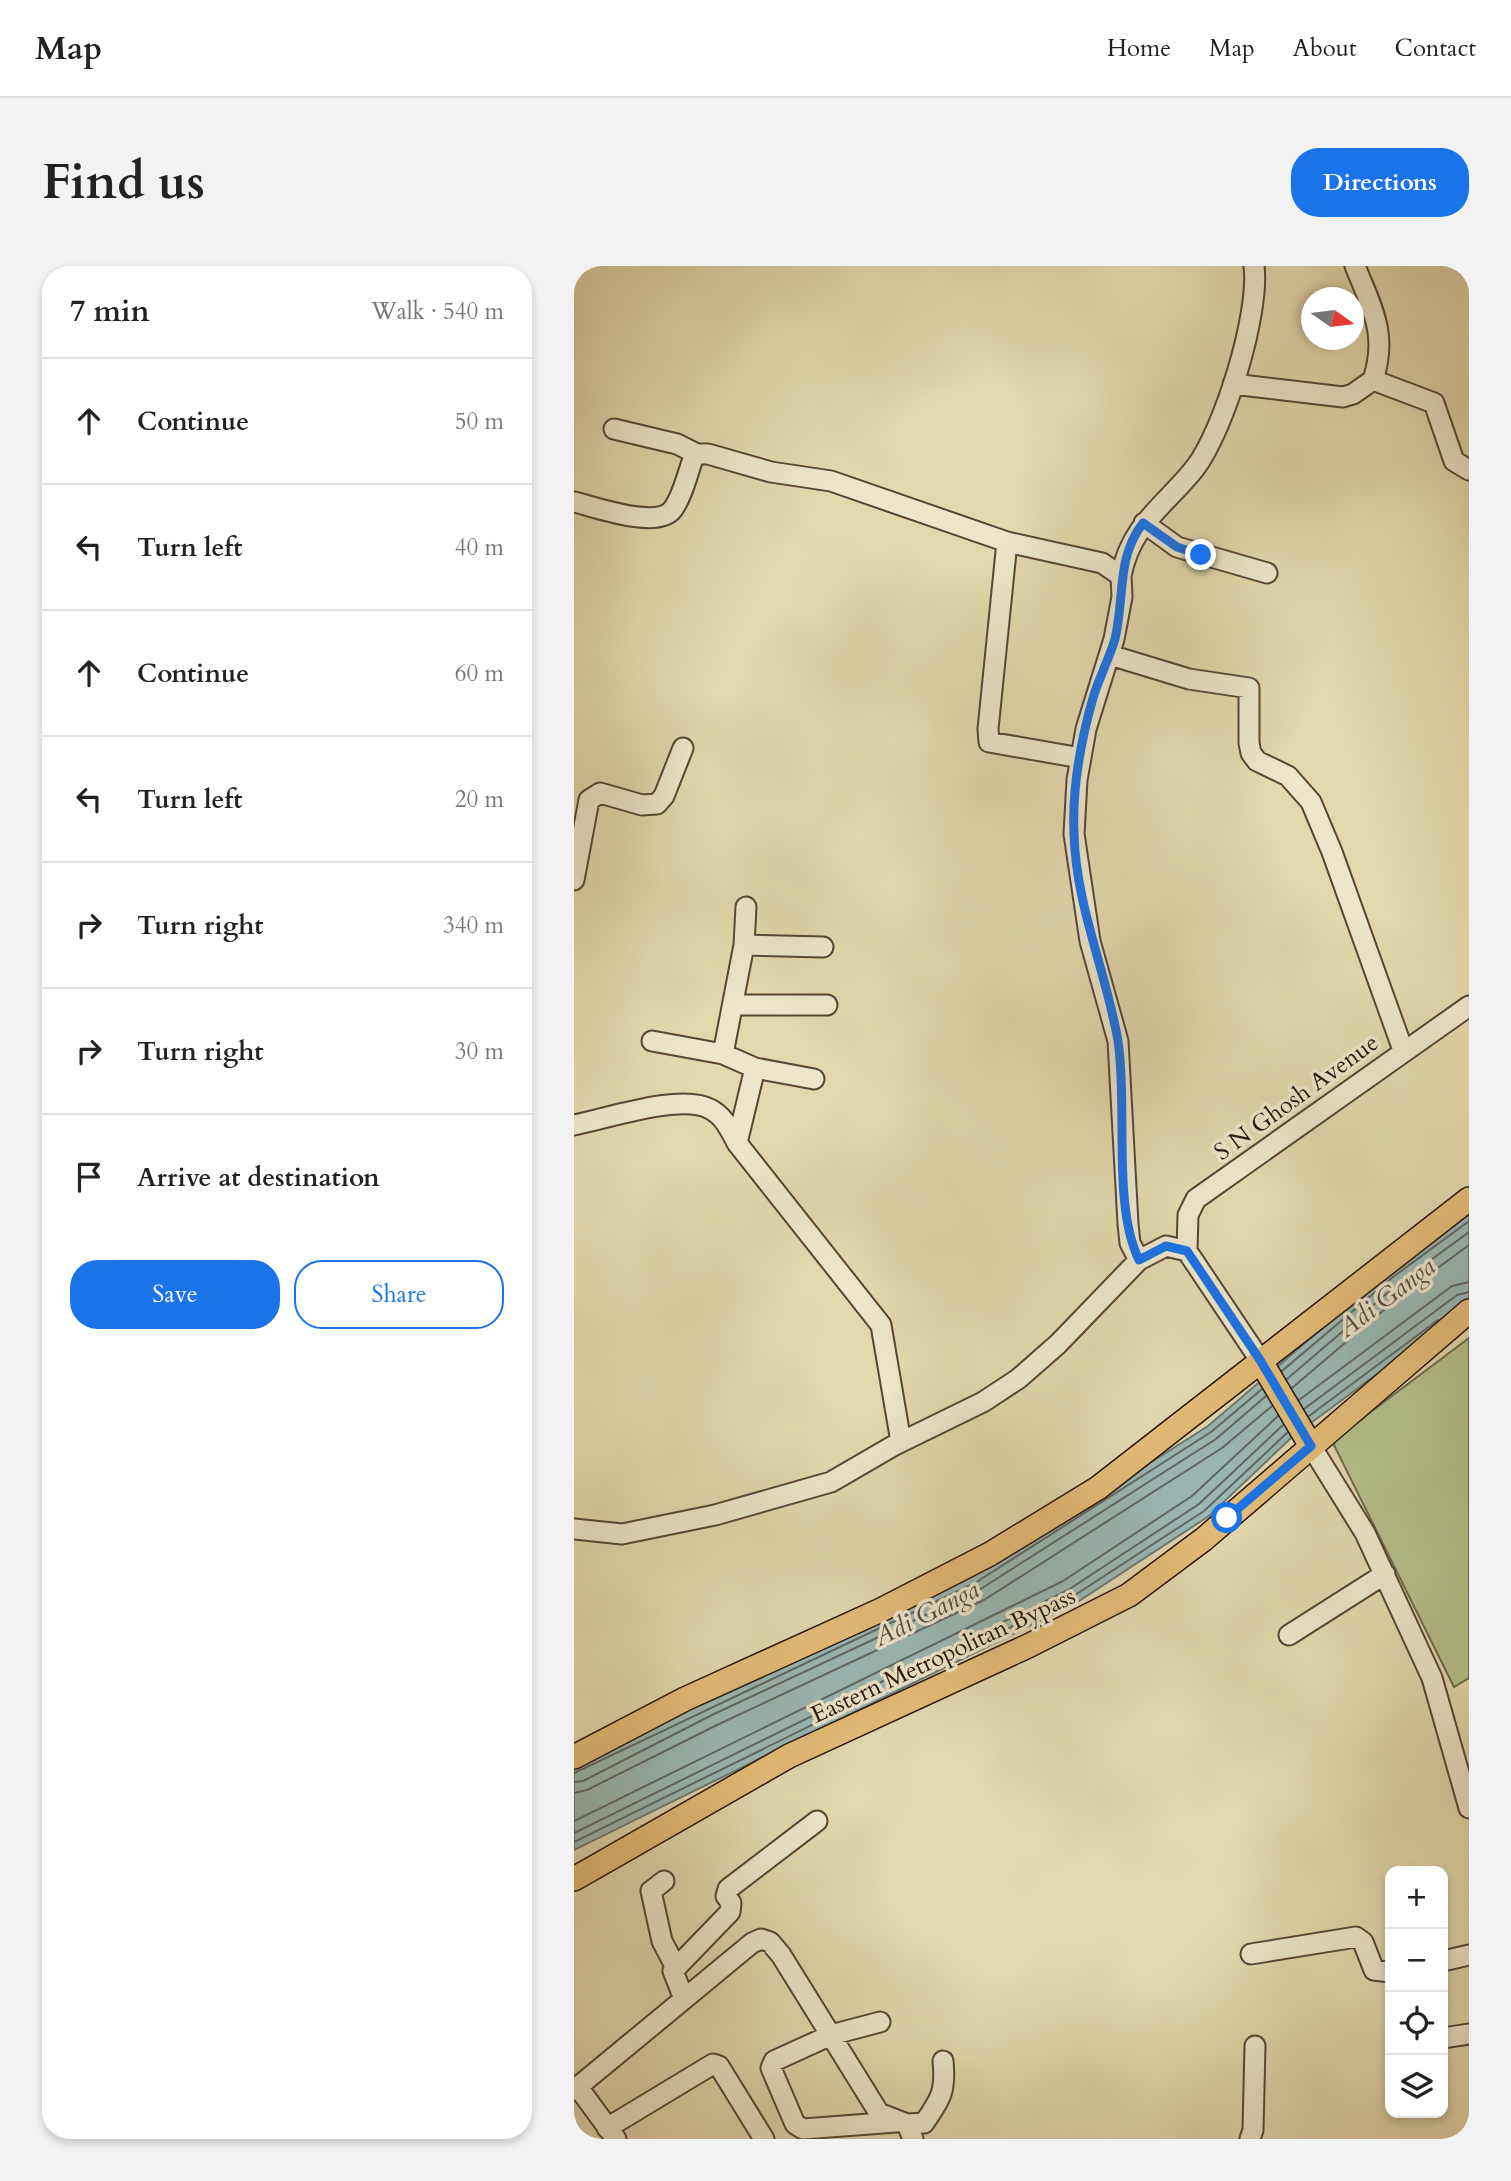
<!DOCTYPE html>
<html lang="en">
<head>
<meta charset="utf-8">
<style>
	:root { --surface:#fff; --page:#f2f2f2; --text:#222; --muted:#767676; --line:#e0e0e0; --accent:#1a73e8 }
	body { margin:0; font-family:Cardo,serif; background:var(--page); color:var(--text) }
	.controls { position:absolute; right:21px; bottom:21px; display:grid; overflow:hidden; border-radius:14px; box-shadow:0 4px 10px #0003 }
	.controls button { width:63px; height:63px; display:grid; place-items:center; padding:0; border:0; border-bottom:2px solid var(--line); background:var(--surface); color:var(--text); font:35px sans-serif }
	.compass { position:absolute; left:727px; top:21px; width:63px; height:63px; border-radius:50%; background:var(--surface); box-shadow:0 4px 10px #0003; rotate:104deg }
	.stop { position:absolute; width:21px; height:21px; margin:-16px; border:5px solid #1a73e8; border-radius:50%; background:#fff }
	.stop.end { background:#1a73e8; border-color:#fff; box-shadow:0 2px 7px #0008 }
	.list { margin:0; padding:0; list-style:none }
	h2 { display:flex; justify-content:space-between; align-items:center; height:91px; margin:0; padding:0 28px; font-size:30px }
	h2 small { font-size:23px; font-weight:400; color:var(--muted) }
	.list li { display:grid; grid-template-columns:46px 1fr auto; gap:21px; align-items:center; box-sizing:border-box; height:126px; padding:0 28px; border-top:2px solid var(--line) }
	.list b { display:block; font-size:26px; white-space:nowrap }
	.list em { font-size:23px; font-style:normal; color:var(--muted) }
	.actions { display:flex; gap:14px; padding:21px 28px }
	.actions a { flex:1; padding:16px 0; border:2px solid var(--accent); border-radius:28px; text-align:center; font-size:24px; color:var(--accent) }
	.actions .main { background:var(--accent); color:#fff }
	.icon { flex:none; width:38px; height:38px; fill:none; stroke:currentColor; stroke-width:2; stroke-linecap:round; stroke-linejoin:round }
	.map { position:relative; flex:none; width:895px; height:1873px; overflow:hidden; border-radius:28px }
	header { display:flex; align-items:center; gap:42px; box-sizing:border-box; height:98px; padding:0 35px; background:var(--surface); border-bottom:2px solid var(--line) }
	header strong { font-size:33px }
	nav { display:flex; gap:38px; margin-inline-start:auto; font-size:24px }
	.intro { display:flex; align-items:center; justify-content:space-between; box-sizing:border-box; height:168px; padding:0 42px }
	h1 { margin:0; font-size:49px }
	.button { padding:18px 32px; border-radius:28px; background:var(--accent); color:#fff; font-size:24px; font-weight:700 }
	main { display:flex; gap:42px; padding:0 42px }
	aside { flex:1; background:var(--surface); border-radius:28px; box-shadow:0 4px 10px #0003 }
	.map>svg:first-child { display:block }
	.green { fill:#b3bf8a; stroke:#6e6a4c; stroke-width:2 }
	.water { fill:#99b8b5; stroke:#6c7772; stroke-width:2 }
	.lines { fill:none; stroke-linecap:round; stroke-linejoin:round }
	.shore { stroke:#606662; stroke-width:2 }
	.minor-casing { stroke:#574636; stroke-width:23 }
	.major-casing { stroke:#28150e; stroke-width:26 }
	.minor { stroke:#ede6ca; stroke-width:19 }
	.major { stroke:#e2bc77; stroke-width:23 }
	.route { stroke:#1a73e8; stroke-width:9 }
	.labels { text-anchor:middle; stroke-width:7; stroke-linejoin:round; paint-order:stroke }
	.street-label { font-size:24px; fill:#28150e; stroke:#ede6ca }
	.water-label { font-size:26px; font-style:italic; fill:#504e48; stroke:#ede6ca }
</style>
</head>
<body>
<header>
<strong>Map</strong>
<nav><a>Home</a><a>Map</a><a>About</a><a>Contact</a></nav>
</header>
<div class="intro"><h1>Find us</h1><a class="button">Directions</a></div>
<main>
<aside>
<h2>7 min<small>Walk · 540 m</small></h2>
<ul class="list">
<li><svg class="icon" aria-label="ahead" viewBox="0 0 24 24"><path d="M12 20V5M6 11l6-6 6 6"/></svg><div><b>Continue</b></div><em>50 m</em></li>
<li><svg class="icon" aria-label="left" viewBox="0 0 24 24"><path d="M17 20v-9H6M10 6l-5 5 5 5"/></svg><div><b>Turn left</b></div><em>40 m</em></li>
<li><svg class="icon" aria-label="ahead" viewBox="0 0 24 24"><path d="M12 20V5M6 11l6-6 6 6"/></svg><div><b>Continue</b></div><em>60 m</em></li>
<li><svg class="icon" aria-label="left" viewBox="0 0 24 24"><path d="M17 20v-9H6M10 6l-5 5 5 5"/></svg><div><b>Turn left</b></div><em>20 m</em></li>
<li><svg class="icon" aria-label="right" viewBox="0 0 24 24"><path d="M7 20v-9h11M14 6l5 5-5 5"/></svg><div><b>Turn right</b></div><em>340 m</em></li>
<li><svg class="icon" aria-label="right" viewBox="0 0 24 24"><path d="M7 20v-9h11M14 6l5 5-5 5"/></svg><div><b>Turn right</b></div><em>30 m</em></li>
<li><svg class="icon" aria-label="arrive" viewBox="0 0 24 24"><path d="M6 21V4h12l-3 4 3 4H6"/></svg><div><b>Arrive at destination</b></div></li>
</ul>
<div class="actions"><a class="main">Save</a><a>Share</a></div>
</aside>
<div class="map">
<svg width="895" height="1873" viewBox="0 0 895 1873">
	<rect width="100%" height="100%" fill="#e3d8ae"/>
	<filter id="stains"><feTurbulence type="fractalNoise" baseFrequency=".00286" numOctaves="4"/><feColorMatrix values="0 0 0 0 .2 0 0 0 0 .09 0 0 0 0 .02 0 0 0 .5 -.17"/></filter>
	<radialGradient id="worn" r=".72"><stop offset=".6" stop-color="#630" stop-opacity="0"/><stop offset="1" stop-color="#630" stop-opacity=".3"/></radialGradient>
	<path class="green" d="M895,1072v340l-15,9 -122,-246z"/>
	<path class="water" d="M895,947v93l-177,131 -83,79 -133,87 -502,247v-83l131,-66 266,-124 237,-151 181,-155z"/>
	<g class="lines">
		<path class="shore" d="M708,1105l111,-94 76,-56
			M713,1113l111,-95 71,-52
			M718,1122l113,-96 64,-47
			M725,1134l153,-114 17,-4
			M730,1143l153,-114 12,-3
			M735,1150l129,-96
			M0,1507l401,-190 236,-151 51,-43
			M0,1516l9,-1 129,-66 267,-125 237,-151 50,-43
			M0,1527l13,-3 130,-65 267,-125 238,-152 50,-42
			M0,1555l489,-240 129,-85 86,-80
			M0,1567l494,-243 131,-86 84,-79
			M0,1576l498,-245 132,-86 84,-79"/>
		<g class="minor-casing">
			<path id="minor" d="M799,114l61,23 20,58 15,9
				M659,118l110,13 10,-3 20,-14c15,-46 -1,-72 -18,-114
				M40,163l63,15 20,10
				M0,236c22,5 84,28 99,7 10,-14 14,-34 20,-50l4,-5h11l63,18 60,9 176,61 95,21 19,13 1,21 -8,42 -28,90 -9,51 -3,54 16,107 28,100 10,183 2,19 9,17
				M570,257l33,24 90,26
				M433,276l-19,187 1,13 92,16
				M547,310c10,-52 44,-70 74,-108 29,-38 65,-154 59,-202
				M536,389l79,24 60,9v55l2,10 6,8 31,15 23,26 21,50 71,198
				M0,614l15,-80 11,-7 42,12 15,-1 7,-8 19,-48
				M170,679l2,-38
				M161,739h92
				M78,775l71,13 32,14 -18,75
				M149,788l21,-109 79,2
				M181,802l59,11
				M0,859c32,-6 107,-32 136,-16 14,7 20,21 27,34l144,182 20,117
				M613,985l1,-36 8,-16 273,-193
				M737,1180l54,87 67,145 37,130
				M0,1263l48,5 93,-19 116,-33 62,-36 90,-44 35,-23 40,-35 81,-84 27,-14 21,5 73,109
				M715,1369l96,-61
				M90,1615l-13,10 11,50 13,25
				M677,1688l105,-17 7,5 11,28 16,2
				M869,1695l26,-6
				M110,1733l-11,-28 57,-59 1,-9 -5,-7 2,-7 89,-68
				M306,1756l-49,13 -57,26 -3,7 24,56 8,5 93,-7
				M869,1772l26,-4
				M4,1821l38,52
				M0,1824l178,-147 9,-4 9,3 11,13 98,158 28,11 6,15
				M333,1858l17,-1c17,-24 22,-32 19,-62
				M33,1862l106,-64 6,2 45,73
				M676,1873l3,-9 2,-84"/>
		</g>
		<g class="major-casing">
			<path id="major" d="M686,1094l51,86
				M0,1491l111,-58 196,-89 109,-56 108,-66 371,-289
				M0,1613l215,-123 239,-110 101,-51 75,-56 265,-228"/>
		</g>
		<use href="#minor" class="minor"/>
		<use href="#major" class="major"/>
	</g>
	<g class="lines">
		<path class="route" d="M627,289l-24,-8 -34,-24c-27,35 -18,74 -28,116 -6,20 -16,39 -22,59 -12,42 -21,92 -19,136 2,72 32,137 44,207 10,64 -6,164 21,219l27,-14 21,5 73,109 51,86 -84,72"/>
	</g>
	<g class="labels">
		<g class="street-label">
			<text transform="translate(722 831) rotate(-36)" y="8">S N Ghosh Avenue</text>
			<text transform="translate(369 1389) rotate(-25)" y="8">Eastern Metropolitan Bypass</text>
		</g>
		<g class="water-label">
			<text transform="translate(812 1031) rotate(-37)" y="9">Adi Ganga</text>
			<text transform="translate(352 1347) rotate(-27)" y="9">Adi Ganga</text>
		</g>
	</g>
	<rect width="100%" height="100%" filter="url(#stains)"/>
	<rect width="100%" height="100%" fill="url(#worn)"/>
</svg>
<div class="controls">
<button>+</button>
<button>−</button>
<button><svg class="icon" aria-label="locate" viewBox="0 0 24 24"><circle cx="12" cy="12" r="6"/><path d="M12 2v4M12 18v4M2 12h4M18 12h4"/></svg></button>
<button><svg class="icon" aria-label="layers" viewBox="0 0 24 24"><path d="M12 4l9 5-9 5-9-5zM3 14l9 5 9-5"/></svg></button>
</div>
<svg class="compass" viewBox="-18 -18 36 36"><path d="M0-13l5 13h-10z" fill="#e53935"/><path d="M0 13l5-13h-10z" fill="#767676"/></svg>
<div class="stop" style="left:653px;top:1252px"></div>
<div class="stop end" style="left:627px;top:289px"></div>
</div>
</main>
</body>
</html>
